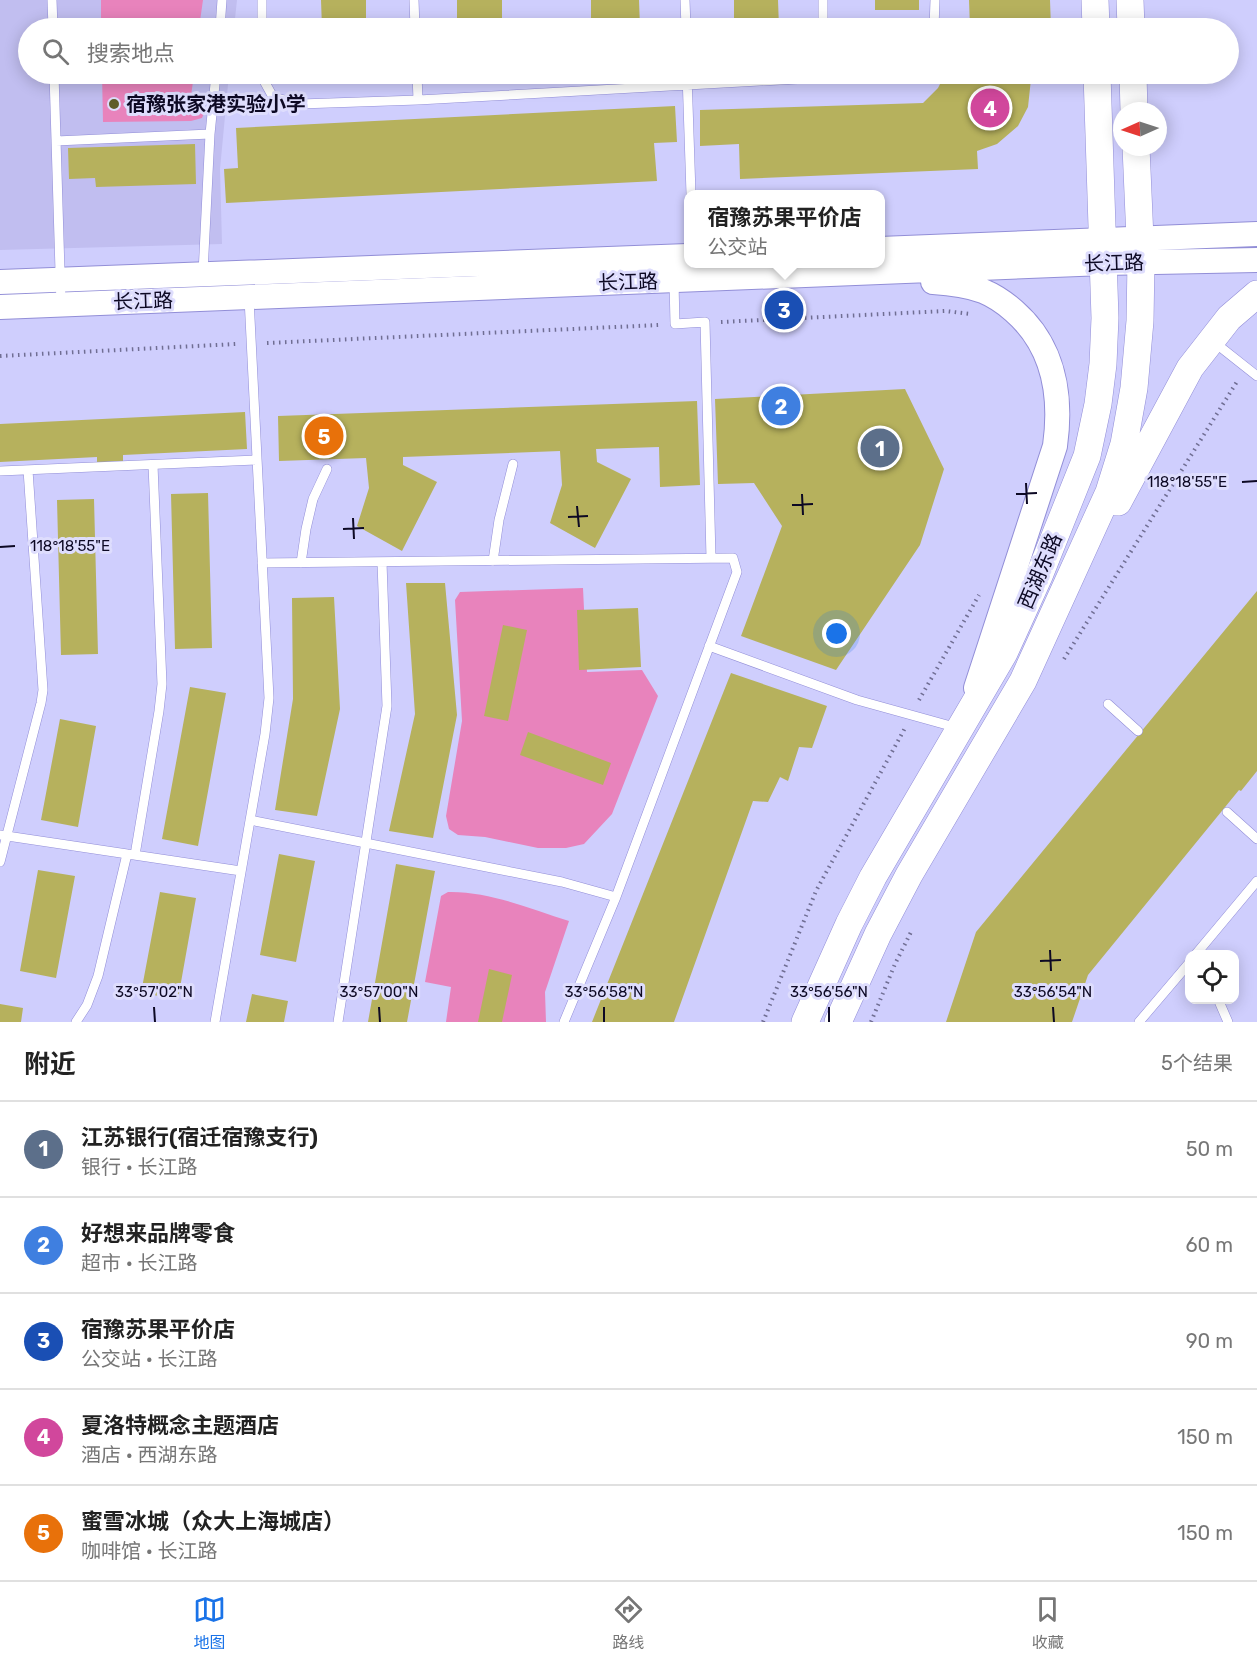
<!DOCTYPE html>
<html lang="zh">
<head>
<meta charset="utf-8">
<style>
	:root { --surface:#fff; --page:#f6f6f6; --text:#222; --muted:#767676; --line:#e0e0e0; --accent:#1a73e8 }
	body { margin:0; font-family:Rubik,"Noto Sans SC",sans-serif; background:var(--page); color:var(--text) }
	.controls { position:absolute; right:18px; bottom:18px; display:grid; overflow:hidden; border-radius:12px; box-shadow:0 3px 15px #0003 }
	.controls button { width:54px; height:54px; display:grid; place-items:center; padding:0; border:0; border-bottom:2px solid var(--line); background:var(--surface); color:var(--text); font:30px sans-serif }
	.compass { position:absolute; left:1113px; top:102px; width:54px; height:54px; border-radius:50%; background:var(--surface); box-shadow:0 3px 15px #0003; rotate:267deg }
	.you { position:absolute; left:837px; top:634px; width:21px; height:21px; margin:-15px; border:4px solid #fff; border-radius:50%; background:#1a73e8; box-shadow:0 0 0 9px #1a73e833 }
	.badge { display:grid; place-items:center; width:39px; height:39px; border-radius:50%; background:var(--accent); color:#fff; font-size:20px; font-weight:700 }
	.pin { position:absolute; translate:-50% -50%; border:3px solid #fff; box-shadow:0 2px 6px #0006 }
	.popup { position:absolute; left:684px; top:190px; width:201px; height:78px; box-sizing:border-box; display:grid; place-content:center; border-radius:12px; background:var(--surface); filter:drop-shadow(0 2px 4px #0005); font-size:20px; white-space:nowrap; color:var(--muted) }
	.popup b { font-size:22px; color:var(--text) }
	.popup::after { content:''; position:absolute; left:50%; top:100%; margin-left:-12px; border:12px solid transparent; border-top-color:var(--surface) }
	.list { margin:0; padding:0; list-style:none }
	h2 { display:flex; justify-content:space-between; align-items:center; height:78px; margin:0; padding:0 24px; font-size:26px }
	h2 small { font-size:20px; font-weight:400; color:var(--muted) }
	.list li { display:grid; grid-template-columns:39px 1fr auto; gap:18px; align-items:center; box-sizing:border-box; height:96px; padding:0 24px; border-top:2px solid var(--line) }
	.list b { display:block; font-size:22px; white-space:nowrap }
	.list p { margin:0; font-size:20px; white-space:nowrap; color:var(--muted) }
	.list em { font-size:20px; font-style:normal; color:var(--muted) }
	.icon { flex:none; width:33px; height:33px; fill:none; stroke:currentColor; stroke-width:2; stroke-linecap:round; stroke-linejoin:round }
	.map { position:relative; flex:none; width:1257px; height:1022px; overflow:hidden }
	.search { position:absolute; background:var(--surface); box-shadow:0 3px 15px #0003; left:18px; right:18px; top:18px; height:66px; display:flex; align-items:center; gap:15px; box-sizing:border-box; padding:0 21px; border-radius:33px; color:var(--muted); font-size:22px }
	.sheet { height:558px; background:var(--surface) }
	nav { display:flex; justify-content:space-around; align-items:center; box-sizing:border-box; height:84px; border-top:2px solid var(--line); background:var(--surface); font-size:16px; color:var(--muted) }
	nav a { display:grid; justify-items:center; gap:3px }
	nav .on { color:var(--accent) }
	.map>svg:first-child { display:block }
	.built { fill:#c1bef0 }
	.green { fill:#e883bc }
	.building { fill:#b6b15d }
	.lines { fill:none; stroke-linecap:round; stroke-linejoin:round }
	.service-casing { stroke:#928ed7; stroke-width:10 }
	.tertiary-casing { stroke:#928ed7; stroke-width:26 }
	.secondary-casing { stroke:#928ed7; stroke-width:28 }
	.path { stroke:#706e93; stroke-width:4; stroke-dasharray:1.5 4.5; stroke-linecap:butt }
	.service { stroke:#fff; stroke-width:9 }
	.tertiary { stroke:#fff; stroke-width:24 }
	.secondary { stroke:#fff; stroke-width:27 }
	.ticks { fill:none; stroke:#0d0924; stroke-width:2 }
	.poi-dot { fill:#5f5c29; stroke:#deddfd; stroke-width:2 }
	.labels { text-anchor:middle; stroke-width:6; stroke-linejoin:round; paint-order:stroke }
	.poi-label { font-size:20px; font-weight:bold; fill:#0d0924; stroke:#deddfd; text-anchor:start }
	.street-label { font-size:20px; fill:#0d0924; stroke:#deddfd }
	.ticks-label { font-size:15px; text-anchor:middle; fill:#0d0924; stroke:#deddfd; stroke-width:6; stroke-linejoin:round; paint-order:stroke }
</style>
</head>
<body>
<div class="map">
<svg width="1257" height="1022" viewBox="0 0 1257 1022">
	<rect width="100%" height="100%" fill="#cfcefd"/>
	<path class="built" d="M0,0h237l-3,28h-206v46h201l-9,95 2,75 -222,6z"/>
	<path class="green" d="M101,0h102l-4,28h-98z
		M102,74h92l-5,37 15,2 -2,5 -11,3 -88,1z
		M583,588l4,84 55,-2 16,26 -46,118 -28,30 -18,4h-28l-53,-11 -27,-2 -9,-6 -3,-13 16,-95 -7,-121 5,-8z
		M448,892c41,-1 82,17 121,29l-24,71 1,30h-100l5,-35 -26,-5 16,-86z"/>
	<path class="building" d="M321,0h45v28h-44z
		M457,0h45v28h-45z
		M591,0h48l1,28h-49z
		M734,0h44l1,28h-45z
		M875,0h44v10h-44z
		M969,0h81l1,28h-81z
		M322,74h45v9h-45z
		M458,74h44l1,3h-45z
		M591,74h49v2h-48z
		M945,74h105v2l-19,3 -3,28 -10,19 -21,18 -20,7 1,18 -238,10 -1,-35 -39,2v-36l223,-7 15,-15z
		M675,106l2,36 -23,1 3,38 -431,22 -2,-34 14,-1 -2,-40z
		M195,144l1,40 -100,3 -1,-9 -26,1 -1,-31z
		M905,389l39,80 -24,76 -84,125 -95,-34 41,-110 -28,-43 -36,1 -3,-85z
		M697,401l3,84 -40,2 -1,-40 -63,2 1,13 34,17 -36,69 -45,-25 12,-38 -2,-34 -157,6v8l34,17 -35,69 -45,-25 12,-38 -3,-30 -87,3 -1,-45z
		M245,412l2,37 -124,6v8l-26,2v-8l-97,5v-38z
		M208,493l4,155 -37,1 -4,-155z
		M94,499l4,155 -37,1 -4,-155z
		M406,583h39l12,132 -24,123 -44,-7 26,-117z
		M1257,591v180l-16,20 -2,-1 -151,185 -16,47h-126l30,-90z
		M334,597l6,112 -23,107 -42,-6 18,-111 -1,-101z
		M638,608l3,59 -62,3 -2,-60z
		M503,625l24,5 -19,91 -24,-5z
		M731,673l96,33 -15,42 -13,-1 -11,34 -8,-4 -12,25 -15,-1 -79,221h-82z
		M190,687l36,6 -28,153 -36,-7z
		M60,719l36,7 -18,101 -37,-7z
		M528,732l83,31 -8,22 -83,-30z
		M279,854l36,7 -19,101 -36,-7z
		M396,864l39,7 -28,151h-39z
		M38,870l37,6 -19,102 -36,-7z
		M160,892l36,6 -18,101 -37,-6z
		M489,969l23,6 -10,47h-24z
		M252,994l36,7 -4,21h-38z
		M0,1004l23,4 -2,14h-21z"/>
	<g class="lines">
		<g class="service-casing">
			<path id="service" d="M52,0l1,28
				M262,0v28
				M414,0l1,28
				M685,0l1,28
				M823,0v28
				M220,28l2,-28
				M934,28l1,-28
				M54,74l7,230
				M263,74v5l10,18 27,7 118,-4 468,-26
				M417,74l1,26
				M687,74l4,120
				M56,141l154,-7 6,-60
				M203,273l7,-139
				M674,282l1,42 30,-2 6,236
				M1214,342l43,34
				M0,471l257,-11
				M493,561l6,-41 14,-56
				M262,563l471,-5 4,14 -121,325 -52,125
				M301,563l5,-34 7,-30 14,-30
				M709,646l148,54 101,28
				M1108,704l30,27
				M1227,812l30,27
				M250,820l312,62 54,15
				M0,835l241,36
				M135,855l24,-144 3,-27 -9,-219
				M0,862l41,-159 2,-13 -15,-220
				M1196,954l61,-73
				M1218,999l10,23
				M76,1022l11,-17 11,-29 29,-122
				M215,1022l50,-288 4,-36 -20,-400
				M338,1022l49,-316 -5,-144
				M1139,1022l51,-60"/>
		</g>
		<g class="tertiary-casing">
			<path id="tertiary" d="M880,249l377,-15
				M0,282l688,-26
				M933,282c17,1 34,3 50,9 12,5 22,12 31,20 40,35 48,85 41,135l-79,242
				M0,307l1104,-44 153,-3"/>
		</g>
		<g class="secondary-casing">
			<path id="secondary" d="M1095,0l1,28
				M1130,0l1,28
				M1133,74l1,37
				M1118,502l72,-134 39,-50 28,-24
				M805,1022l44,-98 24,-47 131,-224 35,-77 48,-120 11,-52 5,-40 2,-46 -8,-244
				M838,1022l40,-88 31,-59 114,-194 86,-189 15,-48 10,-56 6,-67 1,-59 -5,-115"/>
		</g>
		<path class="path" d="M721,322l224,-11 26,3
			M267,343l392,-18
			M0,356l236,-12
			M1064,659l174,-279
			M919,700l60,-105
			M763,1022l53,-131 89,-163
			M871,1022l24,-58 16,-32"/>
		<use href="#service" class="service"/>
		<use href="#tertiary" class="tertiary"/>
		<use href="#secondary" class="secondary"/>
	</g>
	<path class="ticks" d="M1242,482l15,-1M1026,483l1,21M802,494l1,21M1016,494l21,-1M792,505l21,-1M577,506l2,21M568,517l20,-1M353,518l1,21M343,529l21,-1M0,547l15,-1M1050,950l1,21M1040,961l21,-1M154,1007l1,15M379,1007l1,15M604,1007v15M829,1007v15M1053,1007l1,15"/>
	<circle class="poi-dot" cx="114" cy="104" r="6"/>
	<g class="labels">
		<g class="poi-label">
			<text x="126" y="111">宿豫张家港实验小学</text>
		</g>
		<g class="street-label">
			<text transform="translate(1114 263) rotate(-2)" y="7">长江路</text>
			<text transform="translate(628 282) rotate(-2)" y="7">长江路</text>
			<text transform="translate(143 301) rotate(-2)" y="7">长江路</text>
			<text transform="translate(1040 571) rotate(-67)" y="7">西湖东路</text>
		</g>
	</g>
	<g class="ticks-label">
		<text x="1187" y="487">118°18'55"E</text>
		<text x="70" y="551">118°18'55"E</text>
		<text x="154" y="997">33°57'02"N</text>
		<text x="379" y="997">33°57'00"N</text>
		<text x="604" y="997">33°56'58"N</text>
		<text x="829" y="997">33°56'56"N</text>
		<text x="1053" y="997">33°56'54"N</text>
	</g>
</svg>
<div class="controls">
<button><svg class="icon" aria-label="locate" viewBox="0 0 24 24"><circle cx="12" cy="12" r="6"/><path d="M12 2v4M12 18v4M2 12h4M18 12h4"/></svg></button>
</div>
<svg class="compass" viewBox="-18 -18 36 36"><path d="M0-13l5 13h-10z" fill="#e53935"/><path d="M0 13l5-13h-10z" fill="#767676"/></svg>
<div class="you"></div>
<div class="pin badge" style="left:880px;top:448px;background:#5c6f8a">1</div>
<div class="pin badge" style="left:781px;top:406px;background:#3f7fe0">2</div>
<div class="pin badge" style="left:784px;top:310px;background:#1a4fb4">3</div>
<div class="popup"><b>宿豫苏果平价店</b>公交站</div>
<div class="pin badge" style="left:990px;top:108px;background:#d1479c">4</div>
<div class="pin badge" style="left:324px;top:436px;background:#e8710a">5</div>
<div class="search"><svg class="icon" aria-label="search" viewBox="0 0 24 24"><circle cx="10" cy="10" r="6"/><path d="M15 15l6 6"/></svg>搜索地点</div>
</div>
<section class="sheet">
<h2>附近<small>5个结果</small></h2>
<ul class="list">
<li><span class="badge" style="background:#5c6f8a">1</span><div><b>江苏银行(宿迁宿豫支行)</b><p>银行 · 长江路</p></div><em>50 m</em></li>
<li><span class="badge" style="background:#3f7fe0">2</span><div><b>好想来品牌零食</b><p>超市 · 长江路</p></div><em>60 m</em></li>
<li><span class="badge" style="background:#1a4fb4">3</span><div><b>宿豫苏果平价店</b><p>公交站 · 长江路</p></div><em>90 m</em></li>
<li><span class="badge" style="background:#d1479c">4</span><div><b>夏洛特概念主题酒店</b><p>酒店 · 西湖东路</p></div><em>150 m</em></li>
<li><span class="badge" style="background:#e8710a">5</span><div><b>蜜雪冰城（众大上海城店）</b><p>咖啡馆 · 长江路</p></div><em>150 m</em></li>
</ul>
</section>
<nav>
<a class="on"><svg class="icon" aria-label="map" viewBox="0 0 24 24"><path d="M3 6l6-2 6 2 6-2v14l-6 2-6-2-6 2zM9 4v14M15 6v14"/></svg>地图</a>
<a><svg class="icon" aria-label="directions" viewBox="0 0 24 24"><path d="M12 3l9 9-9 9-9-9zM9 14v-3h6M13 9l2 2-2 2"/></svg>路线</a>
<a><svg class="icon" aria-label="saved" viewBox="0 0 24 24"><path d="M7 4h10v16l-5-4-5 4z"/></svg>收藏</a>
</nav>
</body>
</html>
